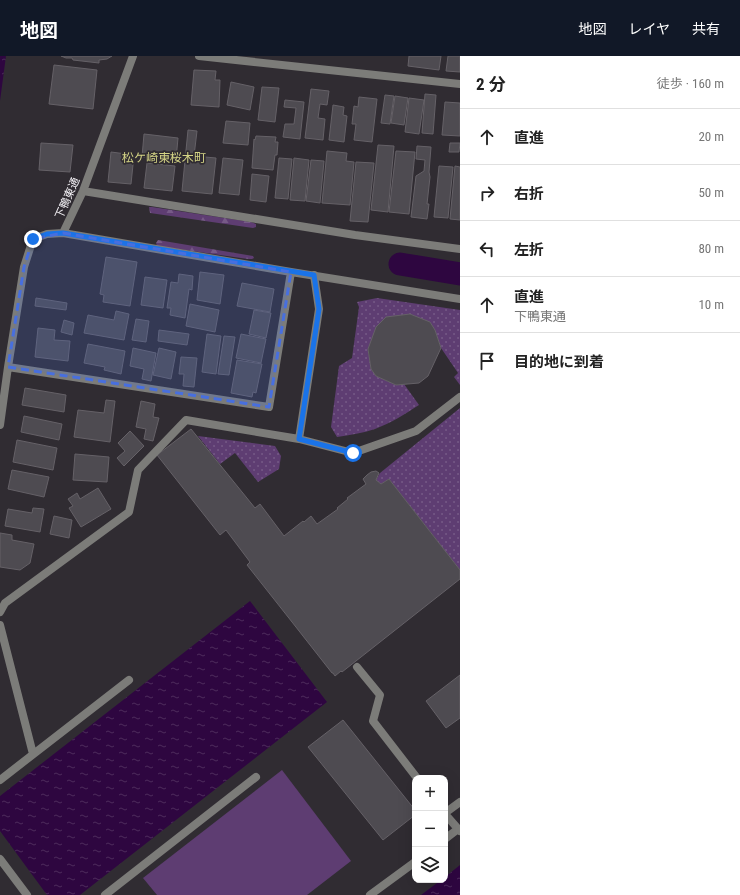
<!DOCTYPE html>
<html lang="ja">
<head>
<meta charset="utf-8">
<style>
	:root { --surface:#fff; --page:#f2f2f2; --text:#222; --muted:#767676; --line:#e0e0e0; --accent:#111827 }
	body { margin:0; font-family:"Roboto Condensed","Noto Sans JP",sans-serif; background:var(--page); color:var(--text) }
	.controls { position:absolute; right:12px; bottom:12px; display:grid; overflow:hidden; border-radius:8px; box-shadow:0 4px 16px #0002 }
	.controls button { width:36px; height:36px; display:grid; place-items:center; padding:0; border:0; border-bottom:1px solid var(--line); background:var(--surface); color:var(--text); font:20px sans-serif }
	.stop { position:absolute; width:12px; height:12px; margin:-9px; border:3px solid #1a73e8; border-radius:50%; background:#fff }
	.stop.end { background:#1a73e8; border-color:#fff; box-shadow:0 1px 4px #0008 }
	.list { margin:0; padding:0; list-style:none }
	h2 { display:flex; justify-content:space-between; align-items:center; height:52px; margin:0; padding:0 16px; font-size:17px }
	h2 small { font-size:13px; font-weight:400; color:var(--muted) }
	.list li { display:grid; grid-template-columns:26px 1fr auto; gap:12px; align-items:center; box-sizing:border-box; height:56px; padding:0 16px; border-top:1px solid var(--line) }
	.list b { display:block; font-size:15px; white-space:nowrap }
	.list p { margin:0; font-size:13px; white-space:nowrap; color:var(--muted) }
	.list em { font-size:13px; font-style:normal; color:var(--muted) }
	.icon { flex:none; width:22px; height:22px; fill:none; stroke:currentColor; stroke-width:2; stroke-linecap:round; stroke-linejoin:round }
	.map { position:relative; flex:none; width:460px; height:839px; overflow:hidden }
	header { display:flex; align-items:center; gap:24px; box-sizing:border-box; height:56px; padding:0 20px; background:var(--accent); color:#fff }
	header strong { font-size:19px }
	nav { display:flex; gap:22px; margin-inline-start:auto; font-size:14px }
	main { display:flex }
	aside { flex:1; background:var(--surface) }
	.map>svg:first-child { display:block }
	.grass { fill:url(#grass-dots) }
	.forest { fill:url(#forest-firs) }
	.pitch { fill:#5e3d72 }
	.water { fill:url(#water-ripples) }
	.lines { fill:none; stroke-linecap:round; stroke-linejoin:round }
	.canal { stroke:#2e0640; stroke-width:23 }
	.building { fill:#4e4b51; stroke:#656167 }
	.service { stroke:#7c7c79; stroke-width:8 }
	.minor { stroke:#7c7c79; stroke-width:8 }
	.route { stroke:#1a73e8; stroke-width:5 }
	.marked { fill:#486fde; fill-opacity:0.2; stroke:#486fde; stroke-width:3; stroke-dasharray:8 5; stroke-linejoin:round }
	.labels { text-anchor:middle; stroke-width:3.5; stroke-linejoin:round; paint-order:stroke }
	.street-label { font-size:11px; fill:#f5f3f7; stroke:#302c32 }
	.neighbourhood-label { font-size:12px; fill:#d5d586; stroke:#302c32 }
</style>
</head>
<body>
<header>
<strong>地図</strong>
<nav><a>地図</a><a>レイヤ</a><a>共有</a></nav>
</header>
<main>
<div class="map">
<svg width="460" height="839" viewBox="0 0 460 839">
	<defs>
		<pattern id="grass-dots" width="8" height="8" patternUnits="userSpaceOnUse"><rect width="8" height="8" fill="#5e3d72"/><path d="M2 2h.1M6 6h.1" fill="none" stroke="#765a87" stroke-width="1.8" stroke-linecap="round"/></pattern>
		<pattern id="forest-firs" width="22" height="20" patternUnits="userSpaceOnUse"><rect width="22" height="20" fill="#5e3d72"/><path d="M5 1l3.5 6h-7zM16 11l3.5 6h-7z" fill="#765a87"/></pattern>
		<pattern id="water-ripples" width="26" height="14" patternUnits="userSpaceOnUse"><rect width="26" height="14" fill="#2e0640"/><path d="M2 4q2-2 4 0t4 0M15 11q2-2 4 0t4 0" fill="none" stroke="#4d2b5c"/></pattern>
	</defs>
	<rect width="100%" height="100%" fill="#302c32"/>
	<path class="grass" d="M377,242l83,12v75l-6,-8 4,-4 -17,-25 -6,-17 -5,-8 -62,26 3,20 5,7 20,9 8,-1 15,21c-14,9 -28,18 -44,24 -12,4 -25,6 -38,8l-6,-10 8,-61 13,-8 7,-51 -2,-5z
		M460,352v162l-71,-91 -8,5 -5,-4 4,-7z
		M198,380l77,10 6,10 -2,13 -21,13 -23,-29 -15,11z"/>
	<path class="forest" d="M149,151h3l99,15 5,2v3l-3,1 -103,-15z
		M158,184l95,16 1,2 -2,1h-4l-91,-13 -1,-3z"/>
	<path class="pitch" d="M282,714l69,91 -44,34h-150l-14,-17z"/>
	<path class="water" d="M0,0h6l-6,45z
		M250,545l77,101 -247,193h-33l-47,-64v-35z
		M460,809v30h-39l20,-15h4v-3z"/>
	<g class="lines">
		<path class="canal" d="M400,208l60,10"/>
	</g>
	<path class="building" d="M61,0h51l-5,3 -8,1v3l-26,-3 -1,-2h-6z
		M409,0h32l-2,14 -31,-4z
		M448,0h12v16l-14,-1z
		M54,9l43,5 -4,39 -44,-5z
		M194,14l22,1 -1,9h5l-1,27 -28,-2z
		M231,26l23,5 -4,23 -23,-5z
		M262,31l17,1 -4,34 -17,-2z
		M311,33l18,2 -2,14 -7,-1 -2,14 7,1 -2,21 -18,-2z
		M425,38l11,1 -3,39 -11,-1z
		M385,39l9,1 -4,28 -9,-1z
		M395,40l13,2 -4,27 -13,-2z
		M359,41l18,2 -5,43 -18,-2 2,-16h-4l2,-18 4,1z
		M409,42l15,2 -5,34 -14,-2z
		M285,44l19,2 -4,37 -17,-2 2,-13h9l2,-16 -12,-1z
		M445,46l15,1v33l-18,-1z
		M333,49l11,2 -1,8 4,1 -3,26 -15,-2z
		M226,65l24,2 -2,22 -25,-2z
		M188,74l9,1 -3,25 22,2 -4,36 -30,-3z
		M144,78l34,4 -2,22 -34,-3z
		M256,80l20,1 -1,5h3l-1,13h-2l-2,15 -21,-2 2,-29 1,1z
		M41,87l32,2 -3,27 -31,-2z
		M450,87h10l-1,9h-10z
		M378,89l16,1 -6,66 -17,-2z
		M417,90l14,1 -2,25 1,5 -3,27h2l-2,15 -16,-2 5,-41 8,-5 1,-11 -9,-1z
		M327,95l20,2 -1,8 8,1 -4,43 -28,-2z
		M396,95l19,1 -6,62 -20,-2z
		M111,96l23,3 -3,29 -23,-2z
		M223,102l20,2 -4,35 -20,-2z
		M279,102l13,1 -4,40 -13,-1z
		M294,102l15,2 -4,41 -15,-1z
		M311,104l13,1 -4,42 -14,-2z
		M356,106l18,1 -6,59 -18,-1z
		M147,107l28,3 -3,25 -28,-3z
		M439,110l14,1 -5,51 -14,-1z
		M455,110l5,1v53l-10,-1z
		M252,118l17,2 -3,26 -16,-2z
		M106,201l31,5 -7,44 -27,-4 1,-7 -4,-1z
		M200,216l24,3 -4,29 -23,-4z
		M179,218l14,2 -1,14 -3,-1 -4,29 -15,-3 1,-7h-4l4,-26 7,1z
		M145,221l22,3 -4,28 -22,-3z
		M242,227l32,6 -4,23 -33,-6z
		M36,242l31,5 -1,7 -31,-4z
		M190,248l29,6 -4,22 -29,-6z
		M254,254l17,3 -5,25 -17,-4z
		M116,255l13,3 -5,26 -40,-7 4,-18 26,5z
		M410,258l20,8 5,8 6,18 -13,28 -9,7 -23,2 -20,-9 -5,-7 -3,-20 8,-22 10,-10z
		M136,263l13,2 -3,21 -14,-2z
		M64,264l10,3 -2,12 -11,-3z
		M38,272l17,2 -1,10 16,1 -2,20 -33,-4z
		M159,274l30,4 -2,11 -29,-4z
		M207,278l14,2 -5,38 -14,-2z
		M241,278l25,5 -5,24 -25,-5z
		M224,280l11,1 -6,38 -11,-1z
		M88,288l37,7 -4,23 -17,-4 1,-3 -21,-4z
		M133,292l23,5 -5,28 -9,-2 2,-10 -14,-3z
		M159,292l17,4 -5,27 -18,-4z
		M181,301l16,1 -3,29 -11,-1 1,-12h-5z
		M237,304l25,4 -6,29 -3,-1 -1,5 -21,-4z
		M25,332l41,7 -2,17 -42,-7z
		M106,344l9,1 -5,41 -36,-5 4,-27 26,3z
		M141,345l14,3 -2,13 6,1 -6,23 -9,-2 2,-10 -10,-2z
		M24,360l38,8 -3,16 -38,-8z
		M191,373l64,79 5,-4 24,32 19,-15 1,1 7,-6 6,8 21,-15 -1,-1 11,-9 -1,-1 19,-14 -3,-5 4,-4 4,-3 5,-1 3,2 -3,7 5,4 8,-5 71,91v9l-118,93 -1,-1 -6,5 -2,-3h-1l-40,-51 -45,-57 3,-3 -24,-32 -6,5 -63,-80z
		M130,375l14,15 -20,20 -7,-8 8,-7 -7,-8z
		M17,384l40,8 -4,22 -40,-8z
		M75,398l34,3 -2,25 -34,-2z
		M12,414l37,7 -5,20 -36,-8z
		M98,432l13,21 -30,18 -12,-19 4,-2 -5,-7 9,-6 3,6z
		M33,452l11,1 -4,23 -35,-6 3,-17 24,4z
		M54,460l18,4 -3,18 -19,-4z
		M0,477l12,2v5l22,4 -4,19 -10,7 -20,-3z
		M460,619v43l-14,10 -20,-27z
		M343,664l72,90v5l-32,25 -75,-93z"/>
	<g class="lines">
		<path class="service" d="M314,219l5,34 -20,130 54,14 63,-22 44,-34
			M0,556l5,-9 124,-91 9,-42 48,-50 113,19
			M0,569l33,129
			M357,611l23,28 -7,26 44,57
			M0,724l129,-100
			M445,757l15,-11
			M445,758l15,17
			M445,783l13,-10
			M0,803l27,36
			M105,839l151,-118
			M370,839l45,-33"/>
		<path class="minor" d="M199,0l261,28
			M83,135l272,44 105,14
			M63,177l228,39 169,27
			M8,311l261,40 22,-135
			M0,369l8,-58 16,-100 9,-28 14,-5 16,-1 20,-42 50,-135"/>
	</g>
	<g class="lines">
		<path class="route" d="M33,183l14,-5 16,-1 251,42 5,34 -20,130 54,14"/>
	</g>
	<path class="marked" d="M63,177l228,39 -22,135 -261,-40 16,-100 9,-28z"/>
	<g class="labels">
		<g class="street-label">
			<text transform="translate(67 142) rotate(-66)" y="4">下鴨東通</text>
		</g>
		<g class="neighbourhood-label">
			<text x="164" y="106">松ケ崎東桜木町</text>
		</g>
	</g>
</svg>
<div class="controls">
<button>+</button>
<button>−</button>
<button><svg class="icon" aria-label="layers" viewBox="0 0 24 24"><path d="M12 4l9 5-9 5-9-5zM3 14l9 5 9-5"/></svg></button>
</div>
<div class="stop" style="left:353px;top:397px"></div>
<div class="stop end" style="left:33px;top:183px"></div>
</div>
<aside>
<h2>2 分<small>徒歩 · 160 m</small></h2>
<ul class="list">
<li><svg class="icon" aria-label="ahead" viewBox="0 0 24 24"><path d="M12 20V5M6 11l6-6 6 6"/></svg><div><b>直進</b></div><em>20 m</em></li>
<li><svg class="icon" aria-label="right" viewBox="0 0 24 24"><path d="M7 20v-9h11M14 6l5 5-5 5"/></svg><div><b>右折</b></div><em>50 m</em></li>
<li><svg class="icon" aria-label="left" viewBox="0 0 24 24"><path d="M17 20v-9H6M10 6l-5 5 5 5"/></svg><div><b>左折</b></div><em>80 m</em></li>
<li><svg class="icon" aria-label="ahead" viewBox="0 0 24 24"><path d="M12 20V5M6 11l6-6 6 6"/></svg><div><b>直進</b><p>下鴨東通</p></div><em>10 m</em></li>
<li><svg class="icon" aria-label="arrive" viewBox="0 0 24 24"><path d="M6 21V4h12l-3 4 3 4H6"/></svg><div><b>目的地に到着</b></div></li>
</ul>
</aside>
</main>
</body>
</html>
